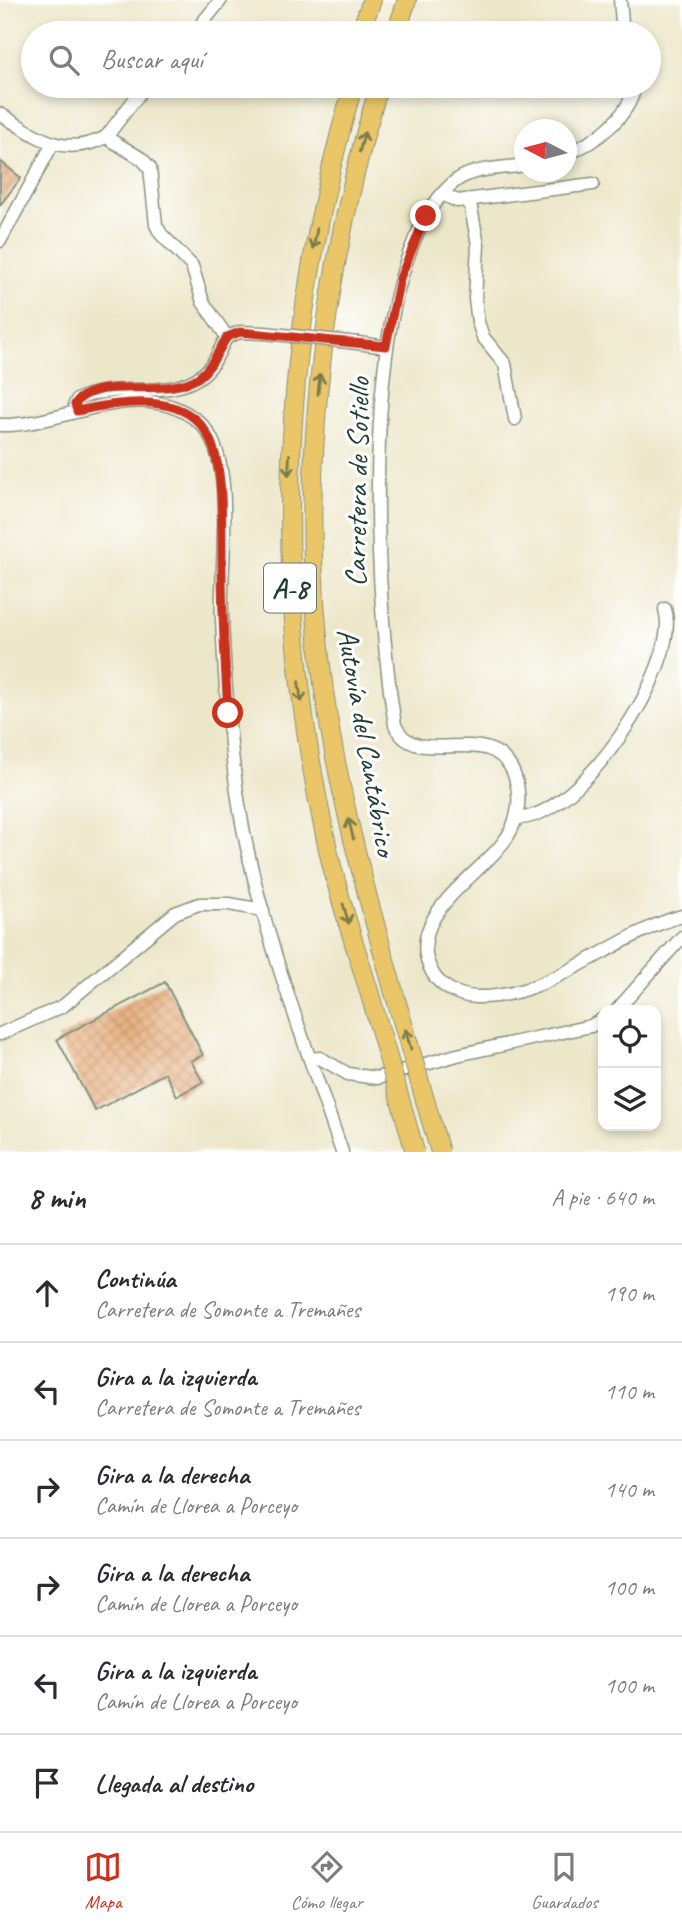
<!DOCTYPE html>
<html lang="es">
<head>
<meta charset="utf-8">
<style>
	:root { --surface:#fff; --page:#f7f7f7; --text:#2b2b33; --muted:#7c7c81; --line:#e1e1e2; --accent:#c8321e }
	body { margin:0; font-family:Caveat,sans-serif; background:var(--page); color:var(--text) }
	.controls { position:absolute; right:21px; bottom:21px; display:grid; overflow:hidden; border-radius:14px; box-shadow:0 4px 10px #0003 }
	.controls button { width:63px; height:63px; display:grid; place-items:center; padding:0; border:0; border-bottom:2px solid var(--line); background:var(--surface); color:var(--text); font:35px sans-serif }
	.compass { position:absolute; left:514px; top:119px; width:63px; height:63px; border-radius:50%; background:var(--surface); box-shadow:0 4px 10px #0003; rotate:276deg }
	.stop { position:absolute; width:21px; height:21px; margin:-16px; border:5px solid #c8321e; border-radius:50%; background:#fff }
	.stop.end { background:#c8321e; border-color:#fff; box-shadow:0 2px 7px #0008 }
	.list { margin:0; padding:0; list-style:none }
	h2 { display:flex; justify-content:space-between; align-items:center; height:91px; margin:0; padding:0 28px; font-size:30px }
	h2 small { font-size:23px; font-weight:400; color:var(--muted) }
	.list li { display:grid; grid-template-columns:46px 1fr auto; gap:21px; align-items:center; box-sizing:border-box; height:98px; padding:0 28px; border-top:2px solid var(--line) }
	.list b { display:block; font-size:26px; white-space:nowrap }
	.list p { margin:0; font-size:23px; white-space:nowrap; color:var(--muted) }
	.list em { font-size:23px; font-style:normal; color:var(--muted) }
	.icon { flex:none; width:38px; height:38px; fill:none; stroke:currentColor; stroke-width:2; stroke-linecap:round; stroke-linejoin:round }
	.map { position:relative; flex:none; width:682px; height:1152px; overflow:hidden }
	.search { position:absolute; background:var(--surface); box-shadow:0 4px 10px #0003; left:21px; right:21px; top:21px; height:77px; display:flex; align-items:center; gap:18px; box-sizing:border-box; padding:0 24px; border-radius:38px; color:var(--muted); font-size:26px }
	.sheet { height:679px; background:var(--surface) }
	nav { display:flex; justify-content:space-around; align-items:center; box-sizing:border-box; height:98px; border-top:2px solid var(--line); background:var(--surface); font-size:19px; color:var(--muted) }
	nav a { display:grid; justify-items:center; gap:4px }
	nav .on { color:var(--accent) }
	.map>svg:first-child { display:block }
	.building { fill:url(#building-cross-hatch) }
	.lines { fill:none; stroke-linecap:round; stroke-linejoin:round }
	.minor-casing { stroke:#86927f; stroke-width:15 }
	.highway-casing { stroke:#86927f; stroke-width:20 }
	.minor { stroke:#fff; stroke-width:12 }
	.highway { stroke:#eac669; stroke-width:18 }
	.minor-bridge-casing { stroke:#86927f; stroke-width:15; stroke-linecap:butt }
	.highway-bridge-casing { stroke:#86927f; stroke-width:20; stroke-linecap:butt }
	.minor-bridge { stroke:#fff; stroke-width:12 }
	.highway-bridge { stroke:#eac669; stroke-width:18 }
	.oneway { stroke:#7a7b4c }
	.route { stroke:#c8321e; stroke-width:9 }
	.labels { text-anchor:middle; stroke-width:6; stroke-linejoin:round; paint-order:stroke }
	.shield { fill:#fff; stroke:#627771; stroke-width:2 }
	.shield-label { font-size:28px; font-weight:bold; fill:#1f3d34 }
	.street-label { font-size:30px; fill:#1f3d34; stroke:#fff }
</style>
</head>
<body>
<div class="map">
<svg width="682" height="1152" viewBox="0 0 682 1152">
	<defs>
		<pattern id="building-cross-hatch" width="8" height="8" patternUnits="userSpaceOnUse" patternTransform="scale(1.75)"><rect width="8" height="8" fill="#e6a66e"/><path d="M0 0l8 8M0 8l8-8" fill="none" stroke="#ba885b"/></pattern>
	</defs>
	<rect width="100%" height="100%" fill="#fff"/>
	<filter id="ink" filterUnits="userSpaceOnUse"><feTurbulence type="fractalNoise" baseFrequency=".0143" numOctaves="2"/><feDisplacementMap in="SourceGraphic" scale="14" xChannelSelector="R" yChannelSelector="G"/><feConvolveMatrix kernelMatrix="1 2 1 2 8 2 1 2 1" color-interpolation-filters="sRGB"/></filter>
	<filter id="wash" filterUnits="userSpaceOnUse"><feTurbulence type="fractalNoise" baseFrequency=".00686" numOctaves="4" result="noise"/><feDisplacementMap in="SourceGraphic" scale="28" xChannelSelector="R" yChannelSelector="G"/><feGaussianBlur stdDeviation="1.57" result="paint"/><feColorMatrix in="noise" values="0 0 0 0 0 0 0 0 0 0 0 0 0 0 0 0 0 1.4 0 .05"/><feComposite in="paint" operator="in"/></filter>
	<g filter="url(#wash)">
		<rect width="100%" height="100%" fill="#ede7ca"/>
		<g id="blocks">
			<path class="building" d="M0,161l21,17 -21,27z
				M165,982l38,73 -12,6 12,21 -26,14 -12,-23 -70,38 -38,-72z"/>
		</g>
	</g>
	<g filter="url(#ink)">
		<use href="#blocks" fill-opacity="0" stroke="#86927f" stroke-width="2"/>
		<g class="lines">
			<g class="minor-casing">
				<path id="minor" d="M620,0l3,33
					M194,33l27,-33
					M0,114c37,22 62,45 106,23l39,-51
					M106,137l36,22 8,9 6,57 5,9 31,32 11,36 24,35
					M566,154c29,-11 63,-37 69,-68
					M524,165c-23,4 -52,2 -71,18 -100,86 -78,420 -58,542 20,49 99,-10 120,52 6,18 4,40 -6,57 -23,40 -108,80 -77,138 8,15 26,24 44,25 72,3 139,-63 206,-81
					M442,194l15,7 136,-17
					M466,200l5,8 7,37 -3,54 3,23 5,15 22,27 10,55
					M0,241l52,-96
					M358,343l28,4
					M77,410l-2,-6 2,-4c41,-22 102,6 134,-34 6,-8 10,-20 16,-29l13,-5 25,1
					M0,425c63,2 142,-52 199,-3 40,35 20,146 23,196 3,70 8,141 21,210 21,110 63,218 99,324
					M517,818c61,2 165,-151 148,-209
					M617,1010l65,-73
					M0,1034l63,-28 112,-93 24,-9h30l34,6
					M310,1059l10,-1 28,16 29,4 80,-23 134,-29 12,-7"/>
			</g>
			<g class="highway-casing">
				<path id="highway" d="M360,33l12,-33
					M396,33l11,-33
					M353,86c-74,253 -83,501 -26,759 11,52 29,103 44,153
					M379,86c-59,195 -83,402 -55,605 14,101 42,201 69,298"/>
			</g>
			<use href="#minor" class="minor"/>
			<use href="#highway" class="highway"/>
			<g class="minor-bridge-casing">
				<path id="minor-bridge" d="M265,333l93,10"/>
			</g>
			<g class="highway-bridge-casing">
				<path id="highway-bridge" d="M393,989l47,163
					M371,998l44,154"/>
			</g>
			<use href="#minor-bridge" class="minor-bridge"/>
			<use href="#highway-bridge" class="highway-bridge"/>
		</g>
		<defs><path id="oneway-shaft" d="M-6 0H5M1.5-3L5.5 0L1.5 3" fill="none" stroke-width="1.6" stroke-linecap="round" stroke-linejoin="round" transform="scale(1.75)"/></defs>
		<g class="oneway">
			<use href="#oneway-shaft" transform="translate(362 142) rotate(-75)"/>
			<use href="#oneway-shaft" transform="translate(315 239) rotate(101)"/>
			<use href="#oneway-shaft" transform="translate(319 384) rotate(-84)"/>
			<use href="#oneway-shaft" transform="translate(289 465) rotate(93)"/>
			<use href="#oneway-shaft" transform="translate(300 692) rotate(82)"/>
			<use href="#oneway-shaft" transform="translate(351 829) rotate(-103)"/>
			<use href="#oneway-shaft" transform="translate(346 914) rotate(74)"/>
			<use href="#oneway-shaft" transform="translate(408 1039) rotate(-106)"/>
		</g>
	</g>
	<g class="lines" filter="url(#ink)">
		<path class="route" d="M228,713c-3,-49 -6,-97 -6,-145 0,-120 6,-190 -145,-157l-2,-7c19,-30 92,-4 124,-27 13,-10 19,-26 28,-40l13,-5 146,14 14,-68 26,-62"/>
	</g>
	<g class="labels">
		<rect class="shield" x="264" y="563.5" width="52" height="49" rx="5"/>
		<g class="shield-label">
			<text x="290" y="598">A-8</text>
		</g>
		<g class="street-label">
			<text transform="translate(357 482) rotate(-89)" y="10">Carretera de Sotiello</text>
			<text transform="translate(367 742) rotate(80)" y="10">Autovía del Cantábrico</text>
		</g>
	</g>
</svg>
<div class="controls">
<button><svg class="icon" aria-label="locate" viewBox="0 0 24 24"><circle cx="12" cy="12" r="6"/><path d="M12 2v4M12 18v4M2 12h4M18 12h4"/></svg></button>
<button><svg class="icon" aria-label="layers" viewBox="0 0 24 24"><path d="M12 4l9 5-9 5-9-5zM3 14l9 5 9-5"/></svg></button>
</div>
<svg class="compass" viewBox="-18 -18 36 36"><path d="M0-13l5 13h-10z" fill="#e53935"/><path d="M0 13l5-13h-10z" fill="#7c7c81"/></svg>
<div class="stop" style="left:228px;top:713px"></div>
<div class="stop end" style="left:426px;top:216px"></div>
<div class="search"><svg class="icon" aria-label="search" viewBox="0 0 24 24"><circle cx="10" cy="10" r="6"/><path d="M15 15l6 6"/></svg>Buscar aquí</div>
</div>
<section class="sheet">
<h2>8 min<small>A pie · 640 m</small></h2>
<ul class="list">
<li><svg class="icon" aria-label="ahead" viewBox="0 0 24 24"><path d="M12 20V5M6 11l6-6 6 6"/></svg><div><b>Continúa</b><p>Carretera de Somonte a Tremañes</p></div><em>190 m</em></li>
<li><svg class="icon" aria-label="left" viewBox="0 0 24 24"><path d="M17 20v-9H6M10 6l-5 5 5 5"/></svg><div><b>Gira a la izquierda</b><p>Carretera de Somonte a Tremañes</p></div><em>110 m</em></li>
<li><svg class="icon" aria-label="right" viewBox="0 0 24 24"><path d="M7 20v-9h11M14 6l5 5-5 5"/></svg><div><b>Gira a la derecha</b><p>Camín de Llorea a Porceyo</p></div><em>140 m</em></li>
<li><svg class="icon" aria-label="right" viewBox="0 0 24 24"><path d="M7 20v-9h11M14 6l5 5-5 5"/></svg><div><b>Gira a la derecha</b><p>Camín de Llorea a Porceyo</p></div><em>100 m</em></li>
<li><svg class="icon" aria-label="left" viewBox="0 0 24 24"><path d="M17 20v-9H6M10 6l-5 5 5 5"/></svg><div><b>Gira a la izquierda</b><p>Camín de Llorea a Porceyo</p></div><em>100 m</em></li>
<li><svg class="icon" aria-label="arrive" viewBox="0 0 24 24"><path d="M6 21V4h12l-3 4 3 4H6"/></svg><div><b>Llegada al destino</b></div></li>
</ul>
</section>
<nav>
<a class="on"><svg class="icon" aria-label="map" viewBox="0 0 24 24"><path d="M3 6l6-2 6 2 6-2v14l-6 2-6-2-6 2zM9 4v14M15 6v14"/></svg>Mapa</a>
<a><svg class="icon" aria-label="directions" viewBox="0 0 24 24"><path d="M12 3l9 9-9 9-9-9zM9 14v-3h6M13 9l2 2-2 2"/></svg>Cómo llegar</a>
<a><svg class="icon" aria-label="saved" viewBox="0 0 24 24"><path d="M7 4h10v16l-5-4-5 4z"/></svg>Guardados</a>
</nav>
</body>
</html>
